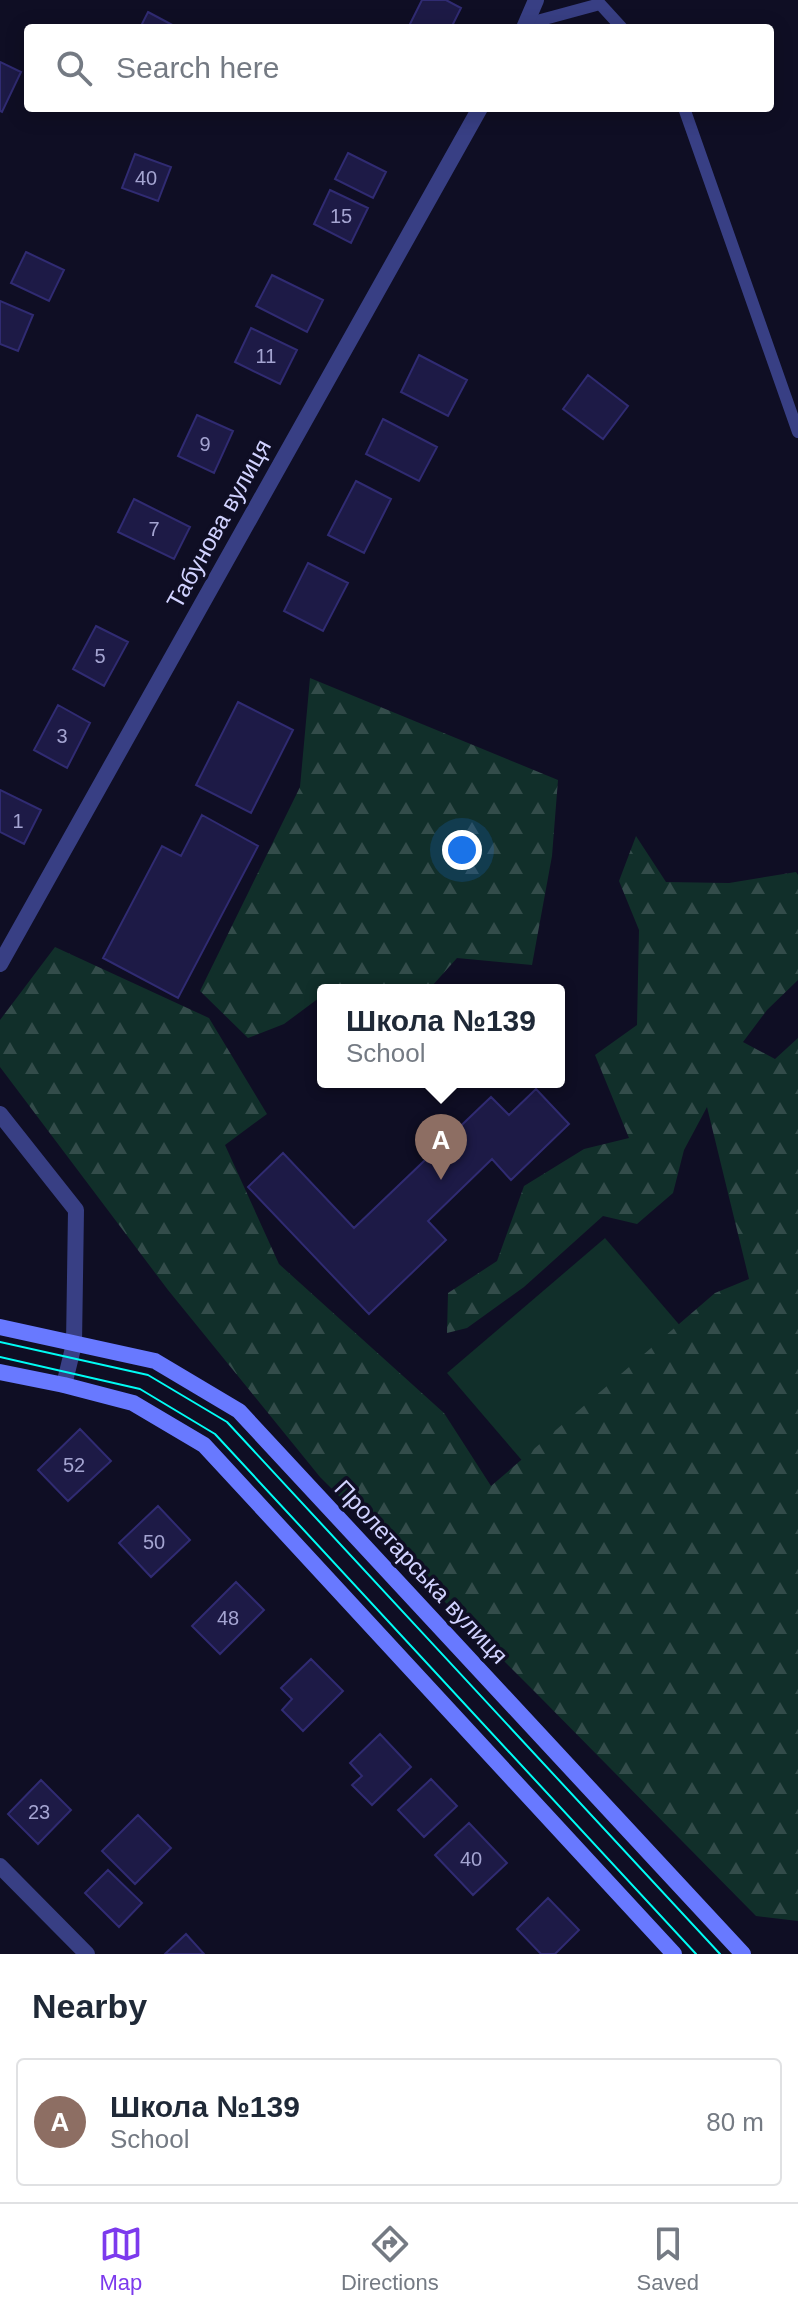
<!DOCTYPE html>
<html lang="en">
<head>
<meta charset="utf-8">
<style>
	:root { --surface:#fff; --page:#f6f6f7; --text:#1f2937; --muted:#747a83; --line:#e0e1e3; --accent:#7c3aed }
	body { margin:0; font-family:Helvetica,sans-serif; background:var(--page); color:var(--text) }
	.you { position:absolute; left:462px; top:850px; width:28px; height:28px; margin:-20px; border:6px solid #fff; border-radius:50%; background:#1a73e8; box-shadow:0 0 0 12px #1a73e833 }
	.badge { display:grid; place-items:center; width:52px; height:52px; border-radius:50%; background:var(--accent); color:#fff; font-size:26px; font-weight:700 }
	.pin { position:absolute; translate:-50% -66px; filter:drop-shadow(0 2px 4px #0008) }
	.pin::after { content:''; position:absolute; top:42px; width:28px; height:24px; background:inherit; clip-path:polygon(0 0,100% 0,50% 100%) }
	.popup { position:absolute; left:317px; top:984px; width:248px; height:104px; box-sizing:border-box; display:grid; place-content:center; border-radius:8px; background:var(--surface); filter:drop-shadow(0 2px 6px #0005); font-size:26px; white-space:nowrap; color:var(--muted) }
	.popup b { font-size:30px; color:var(--text) }
	.popup::after { content:''; position:absolute; left:50%; top:100%; margin-left:-16px; border:16px solid transparent; border-top-color:var(--surface) }
	.list { margin:0; padding:0; list-style:none }
	h2 { display:flex; justify-content:space-between; align-items:center; height:104px; margin:0; padding:0 32px; font-size:34px }
	h2 small { font-size:26px; font-weight:400; color:var(--muted) }
	.list li { display:grid; grid-template-columns:52px 1fr auto; gap:24px; align-items:center; box-sizing:border-box; height:128px; margin:0 16px 16px; padding:0 16px; border:2px solid var(--line); border-radius:8px }
	.list b { display:block; font-size:30px; white-space:nowrap }
	.list p { margin:0; font-size:26px; white-space:nowrap; color:var(--muted) }
	.list em { font-size:26px; font-style:normal; color:var(--muted) }
	.icon { flex:none; width:44px; height:44px; fill:none; stroke:currentColor; stroke-width:2; stroke-linecap:round; stroke-linejoin:round }
	.map { position:relative; flex:none; width:798px; height:1954px; overflow:hidden }
	.search { position:absolute; background:var(--surface); box-shadow:0 4px 20px #0003; left:24px; right:24px; top:24px; height:88px; display:flex; align-items:center; gap:20px; box-sizing:border-box; padding:0 28px; border-radius:8px; color:var(--muted); font-size:30px }
	.sheet { height:248px; background:var(--surface) }
	nav { display:flex; justify-content:space-around; align-items:center; box-sizing:border-box; height:112px; border-top:2px solid var(--line); background:var(--surface); font-size:22px; color:var(--muted) }
	nav a { display:grid; justify-items:center; gap:4px }
	nav .on { color:var(--accent) }
	.map>svg:first-child { display:block }
	.green { fill:#112f2a }
	.forest { fill:url(#forest-firs) }
	.building { fill:#1d1a46; stroke:#302b72; stroke-width:2 }
	.lines { fill:none; stroke-linecap:round; stroke-linejoin:round }
	.service { stroke:#383f84; stroke-width:12 }
	.minor { stroke:#383f84; stroke-width:16 }
	.secondary { stroke:#6879ff; stroke-width:16 }
	.tram { stroke:#00fcf4; stroke-width:2 }
	.labels { text-anchor:middle; stroke-width:7; stroke-linejoin:round; paint-order:stroke }
	.number-label { font-size:20px; fill:#a4a4d1 }
	.street-label { font-size:24px; fill:#d1d2ff; stroke:#0f0e24 }
</style>
</head>
<body>
<div class="map">
<svg width="798" height="1954" viewBox="0 0 798 1954">
	<defs>
		<pattern id="forest-firs" width="22" height="20" patternUnits="userSpaceOnUse" patternTransform="scale(2)"><rect width="22" height="20" fill="#112f2a"/><path d="M5 1l3.5 6h-7zM16 11l3.5 6h-7z" fill="#334c4a"/></pattern>
	</defs>
	<rect width="100%" height="100%" fill="#0f0e24"/>
	<path class="green" d="M605,1238l78,91 -158,135 -78,-91z"/>
	<path class="forest" d="M310,678l248,102 -6,76 -20,109 -75,-7 -25,28 -1,4h-108v5l-39,29 -36,14 -48,-47 100,-204z
		M636,836l30,46 63,1 67,-11 2,3v105l-31,30 -24,32 32,17 23,-21v883l-42,-5 -220,-223 -216,-216 -152,-187 -168,-223v-47l55,-73 154,71 58,96 -42,31 54,119 165,149 47,73 224,-193 34,-14 -42,-172 -23,43 -11,43 -36,31 -34,-8 -79,71 -57,41 -20,5 1,-40 49,-32 27,-75 60,-37 45,-11 -34,-83 42,-30 2,-95 -20,-49z"/>
	<path class="building" d="M422,0h24l15,8 -10,20h-43z
		M148,12l30,16h-38z
		M0,62l21,10 -19,40 -2,-1z
		M348,153l38,19 -13,26 -38,-19z
		M135,154l36,13 -13,34 -36,-13z
		M330,190l38,18 -17,35 -37,-19z
		M26,252l38,18 -15,31 -38,-18z
		M272,275l51,25 -16,32 -51,-26z
		M0,301l33,14 -15,36 -18,-7z
		M251,328l46,22 -17,34 -45,-22z
		M419,355l48,25 -19,36 -47,-24z
		M588,375l40,31 -25,33 -40,-30z
		M197,415l36,16 -19,42 -36,-17z
		M383,419l54,28 -18,34 -53,-27z
		M356,481l35,18 -27,54 -36,-18z
		M134,499l56,28 -16,32 -56,-27z
		M308,563l40,20 -25,48 -39,-20z
		M96,626l32,16 -24,44 -31,-17z
		M238,702l55,28 -42,83 -55,-28z
		M58,705l32,18 -23,45 -33,-18z
		M0,790l41,20 -17,34 -24,-12z
		M202,815l56,31 -80,152 -75,-40 59,-112 19,10z
		M536,1089l33,35 -58,56 -19,-21 -64,62 18,19 -77,74 -121,-127 35,-34 71,75 137,-131 18,18z
		M80,1429l31,32 -43,40 -30,-31z
		M158,1506l32,34 -39,37 -32,-34z
		M236,1582l28,28 -44,44 -28,-28z
		M311,1659l32,32 -40,40 -21,-21 10,-11 -11,-11z
		M380,1734l31,33 -39,38 -20,-20 10,-9 -12,-13z
		M431,1779l26,27 -33,31 -26,-27z
		M41,1780l30,30 -33,34 -30,-30z
		M138,1815l33,33 -36,36 -33,-33z
		M469,1823l38,40 -34,32 -38,-40z
		M108,1870l34,33 -23,24 -34,-34z
		M548,1898l31,32 -24,24h-14l-24,-25z
		M186,1934l18,20h-39z"/>
	<g class="lines">
		<path class="service" d="M526,24l74,-20 22,24
			M684,108l114,324"/>
		<path class="minor" d="M524,28l12,-28
			M0,964l480,-856
			M0,1114l76,96 -2,134 -10,41
			M0,1866l87,88"/>
		<path class="secondary" d="M0,1327l155,34 84,50 504,543
			M0,1372l64,13 69,18 71,42 470,509"/>
		<path class="tram" d="M0,1342l148,33 79,47 493,532
			M0,1357l140,32 75,45 481,520"/>
	</g>
	<g class="labels">
		<g class="number-label">
			<text x="146" y="185">40</text>
			<text x="341" y="223">15</text>
			<text x="266" y="363">11</text>
			<text x="205" y="451">9</text>
			<text x="154" y="536">7</text>
			<text x="100" y="663">5</text>
			<text x="62" y="743">3</text>
			<text x="18" y="828">1</text>
			<text x="74" y="1472">52</text>
			<text x="154" y="1549">50</text>
			<text x="228" y="1625">48</text>
			<text x="39" y="1819">23</text>
			<text x="471" y="1866">40</text>
		</g>
		<g class="street-label">
			<text transform="translate(219 524) rotate(-61)" y="8">Табунова вулиця</text>
			<text transform="translate(421 1572) rotate(47)" y="8">Пролетарська вулиця</text>
		</g>
	</g>
</svg>
<div class="you"></div>
<div class="pin badge" style="left:441px;top:1180px;background:#8d6e63">A</div>
<div class="popup"><b>Школа №139</b>School</div>
<div class="search"><svg class="icon" aria-label="search" viewBox="0 0 24 24"><circle cx="10" cy="10" r="6"/><path d="M15 15l6 6"/></svg>Search here</div>
</div>
<section class="sheet">
<h2>Nearby<small></small></h2>
<ul class="list">
<li><span class="badge" style="background:#8d6e63">A</span><div><b>Школа №139</b><p>School</p></div><em>80 m</em></li>
</ul>
</section>
<nav>
<a class="on"><svg class="icon" aria-label="map" viewBox="0 0 24 24"><path d="M3 6l6-2 6 2 6-2v14l-6 2-6-2-6 2zM9 4v14M15 6v14"/></svg>Map</a>
<a><svg class="icon" aria-label="directions" viewBox="0 0 24 24"><path d="M12 3l9 9-9 9-9-9zM9 14v-3h6M13 9l2 2-2 2"/></svg>Directions</a>
<a><svg class="icon" aria-label="saved" viewBox="0 0 24 24"><path d="M7 4h10v16l-5-4-5 4z"/></svg>Saved</a>
</nav>
</body>
</html>
